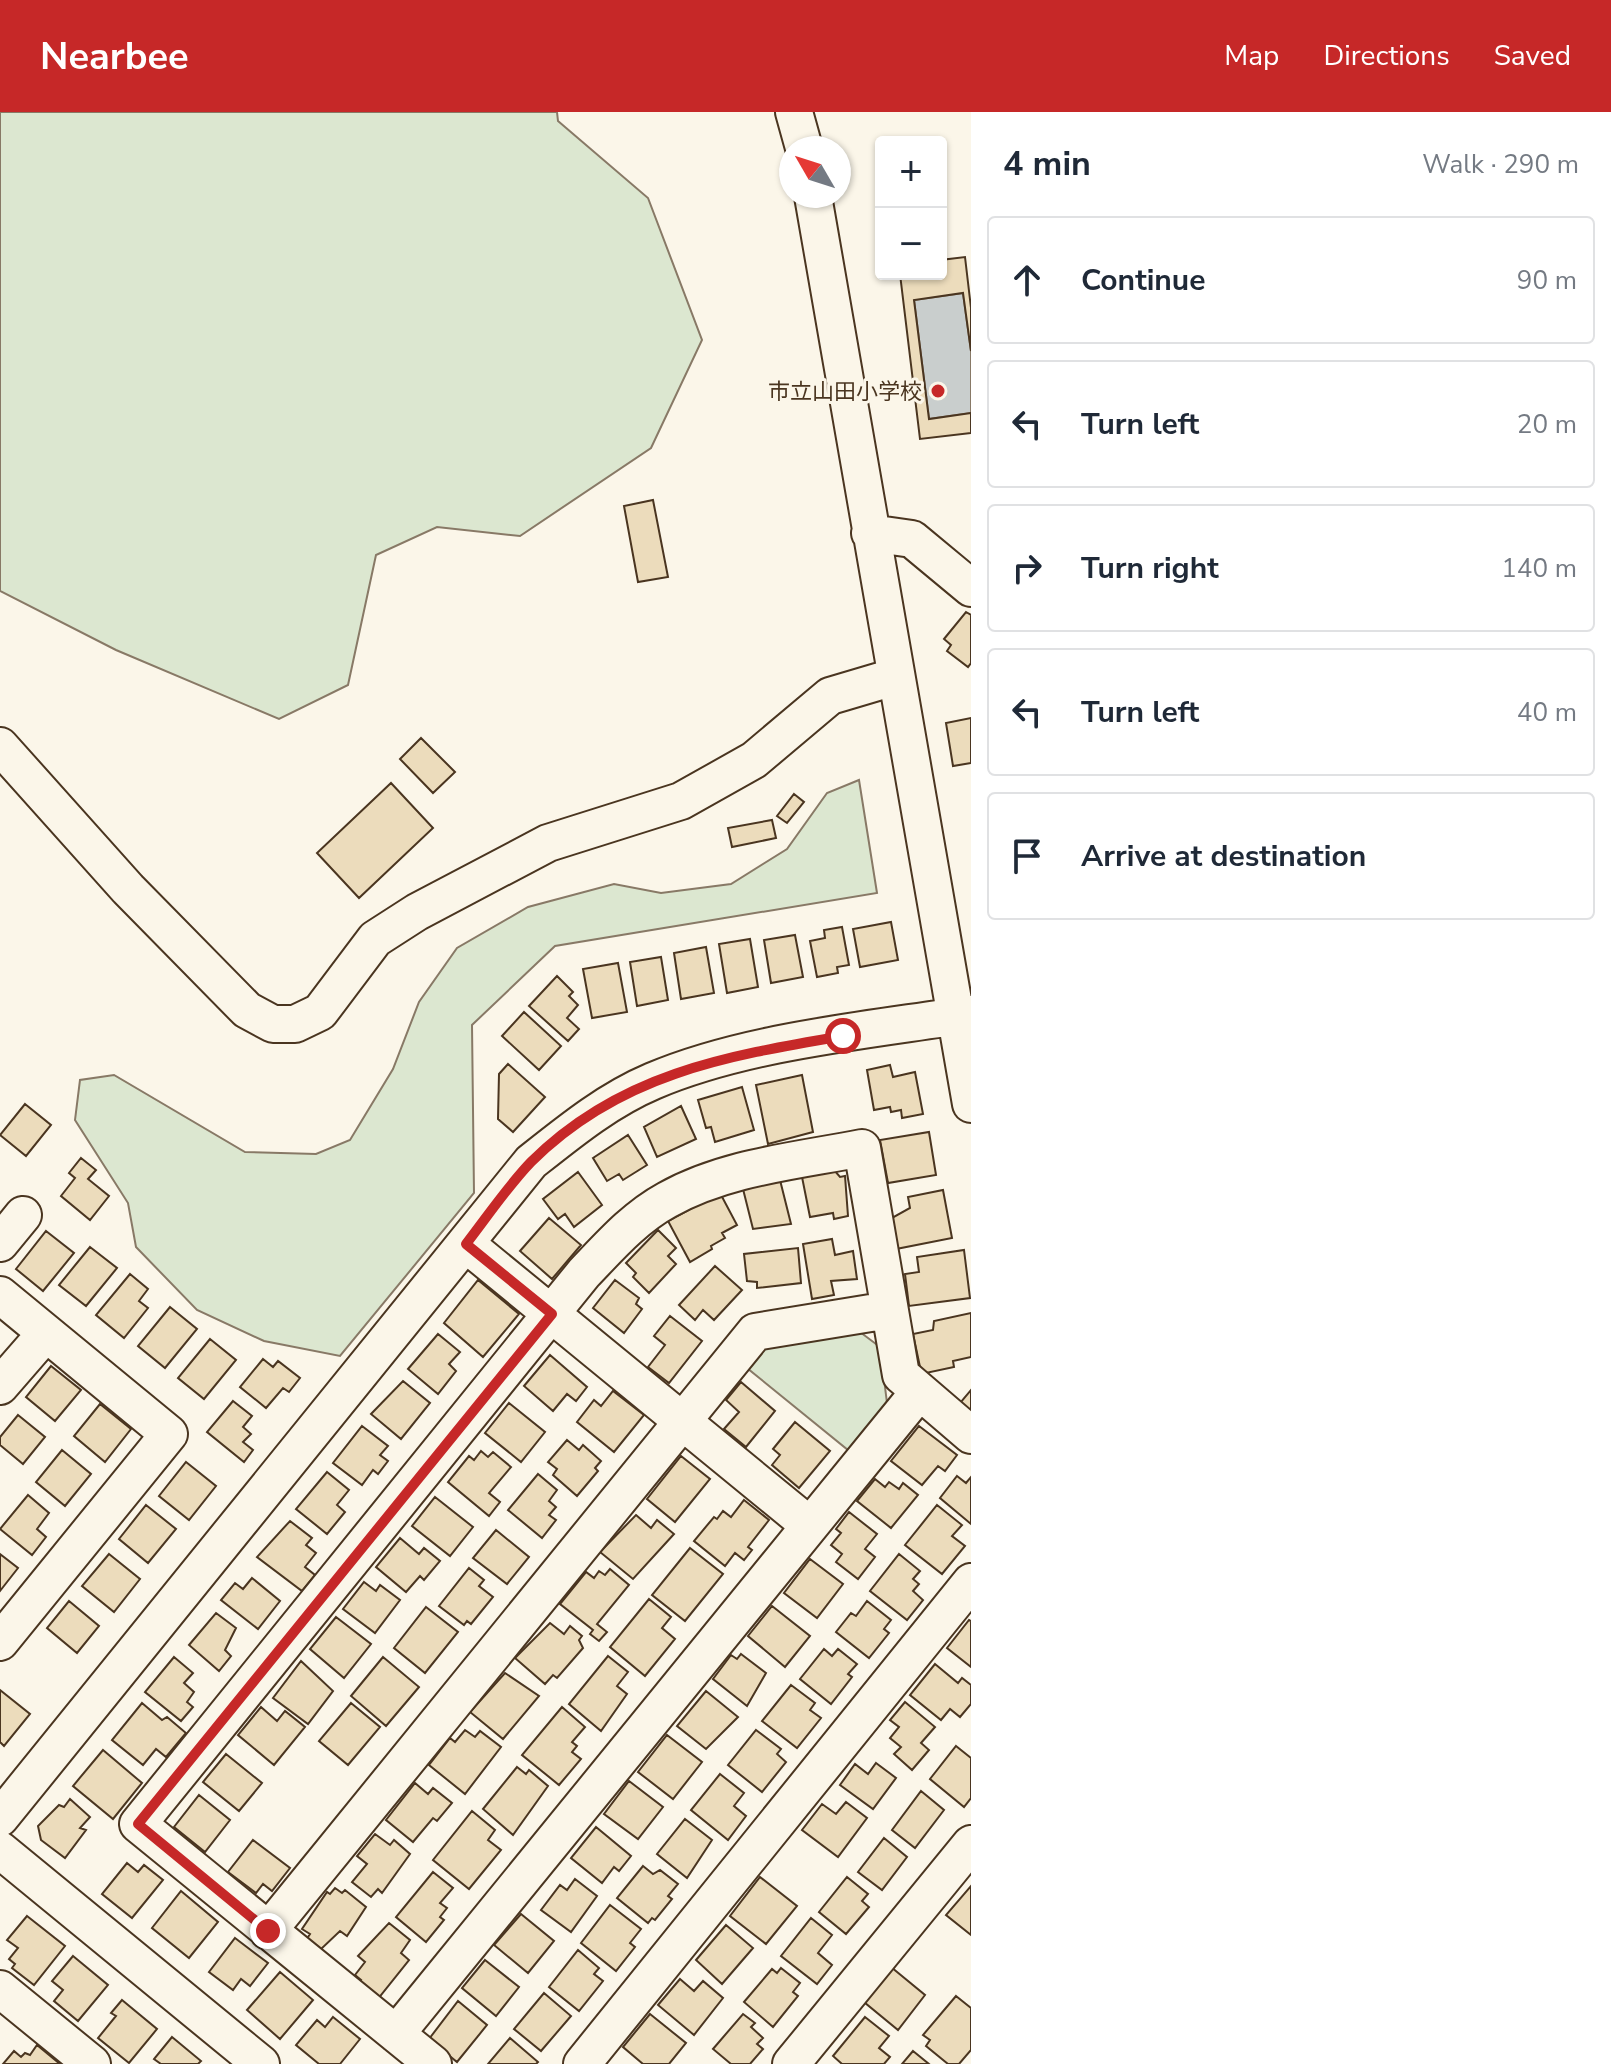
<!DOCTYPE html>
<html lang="en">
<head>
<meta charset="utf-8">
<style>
	:root { --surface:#fff; --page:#f2f2f3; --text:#1f2937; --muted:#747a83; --line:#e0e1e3; --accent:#c62828 }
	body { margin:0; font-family:"Nunito Sans","Noto Sans JP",sans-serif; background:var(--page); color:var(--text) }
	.controls { position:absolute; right:24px; top:24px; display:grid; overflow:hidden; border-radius:8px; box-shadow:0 2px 6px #0004 }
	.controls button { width:72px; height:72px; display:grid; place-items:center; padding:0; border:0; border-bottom:2px solid var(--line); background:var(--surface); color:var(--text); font:40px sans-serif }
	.compass { position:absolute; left:779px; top:24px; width:72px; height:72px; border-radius:50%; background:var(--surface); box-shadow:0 2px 6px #0004; rotate:309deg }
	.stop { position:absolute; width:24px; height:24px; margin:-18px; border:6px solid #c62828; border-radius:50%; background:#fff }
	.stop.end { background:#c62828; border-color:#fff; box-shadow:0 2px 8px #0008 }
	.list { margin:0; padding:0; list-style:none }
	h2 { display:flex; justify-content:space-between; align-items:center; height:104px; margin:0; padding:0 32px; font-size:34px }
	h2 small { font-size:26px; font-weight:400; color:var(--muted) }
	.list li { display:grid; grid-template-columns:52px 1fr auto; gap:24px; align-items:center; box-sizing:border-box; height:128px; margin:0 16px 16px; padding:0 16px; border:2px solid var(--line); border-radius:8px }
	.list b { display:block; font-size:30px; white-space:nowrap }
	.list em { font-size:26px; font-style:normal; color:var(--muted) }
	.icon { flex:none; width:44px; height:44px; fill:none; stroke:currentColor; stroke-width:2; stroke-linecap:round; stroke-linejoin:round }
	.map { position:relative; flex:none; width:971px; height:1952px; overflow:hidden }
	header { display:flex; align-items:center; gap:48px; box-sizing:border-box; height:112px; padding:0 40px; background:var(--accent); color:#fff }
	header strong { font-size:38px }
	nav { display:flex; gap:44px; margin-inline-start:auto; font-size:28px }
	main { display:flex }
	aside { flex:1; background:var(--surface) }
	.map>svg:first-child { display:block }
	.green { fill:#dce7d0; stroke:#887966; stroke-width:2 }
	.water { fill:#c9cecd; stroke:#887966; stroke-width:2 }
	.building { fill:#ecdcbc; stroke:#4a3520; stroke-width:2 }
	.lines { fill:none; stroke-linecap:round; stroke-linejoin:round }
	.minor-casing { stroke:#4a3520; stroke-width:40 }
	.minor { stroke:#fbf6e9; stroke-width:36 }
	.route { stroke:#c62828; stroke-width:10 }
	.poi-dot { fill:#c62828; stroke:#fbf6e9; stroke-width:3 }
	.labels { text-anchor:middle; stroke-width:6; stroke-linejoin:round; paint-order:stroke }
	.poi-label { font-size:22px; fill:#4a3520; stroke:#fbf6e9; text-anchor:end }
</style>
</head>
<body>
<header>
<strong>Nearbee</strong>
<nav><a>Map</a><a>Directions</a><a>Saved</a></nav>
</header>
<main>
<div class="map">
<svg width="971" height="1952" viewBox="0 0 971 1952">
	<rect width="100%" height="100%" fill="#fbf6e9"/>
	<path class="green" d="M0,0h557l1,9 90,77 54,142 -51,108 -131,88 -83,-9 -61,28 -28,130 -69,34 -163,-69 -116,-59z
		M859,668l18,113 -322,53 -83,79 2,168 -134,163 -76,-15 -67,-31 -61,-63 -8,-44 -53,-83 5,-40 34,-5 131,77 71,2 34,-14 43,-71 26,-67 38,-54 71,-41 86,-23 47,9 70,-9 56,-35 40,-56z
		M860,1220l20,15 7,56 -39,47 -101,-82 17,-22z"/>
	<path class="water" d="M963,181l8,58v62l-42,6 -15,-119z"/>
	<path class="building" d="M965,145l6,51v43l-8,-58 -49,7 15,119 42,-6v20l-51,6 -20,-165h41v-14z
		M653,388l15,77 -30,5 -14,-76z
		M966,500l5,3v48l-3,4 -21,-16 4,-6 -7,-6z
		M971,606v45l-18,3 -7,-43z
		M421,626l34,34 -22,21 -33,-34z
		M391,671l42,45 -74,70 -42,-45z
		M794,682l10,8 -17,21 -10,-7z
		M772,708l4,18 -44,9 -4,-19z
		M891,810l7,38 -38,7 -7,-38z
		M842,815l7,38 -12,2 1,6 -21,4 -7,-36 15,-3 -1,-8z
		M795,823l8,42 -32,6 -7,-43z
		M750,827l8,48 -31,6 -8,-49z
		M706,835l8,46 -33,6 -7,-46z
		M661,845l7,43 -31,6 -7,-44z
		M618,851l9,49 -35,6 -9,-49z
		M557,864l16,16 -4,4 9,9 -11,13 12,11 -11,12 -39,-35z
		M524,900l37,34 -22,24 -37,-34z
		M508,952l37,33 -32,35 -15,-13 1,-45z
		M890,953l3,12 22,-5 8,42 -21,4 -1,-8 -10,2 -1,-5 -16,3 -7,-40z
		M802,963l11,57 -45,12 -12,-59z
		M742,975l12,43 -39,12 -4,-15 -5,1 -8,-28z
		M25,992l26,21 -25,31 -26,-21z
		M681,994l15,33 -39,18 -13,-30z
		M929,1020l7,43 -48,8 -8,-43z
		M628,1023l19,30 -24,15 -4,-6 -12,7 -14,-23z
		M81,1046l15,12 -8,9 21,17 -19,24 -29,-24 14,-18 -6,-5z
		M834,1058l6,7 5,-1 3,40 -14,3 -1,-6 -23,4 -8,-40z
		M578,1060l24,33 -28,22 -9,-13 -7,5 -15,-20z
		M780,1068l11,44 -38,5 -10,-40z
		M943,1078l9,48 -56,11 -6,-30 20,-11 -2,-11z
		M720,1081l17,32 -15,8 3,5 -14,8 1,3 -22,13 -22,-41z
		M549,1106l32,27 -29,34 -32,-28z
		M658,1118l18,18 -8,8 8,8 -27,29 -16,-16 3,-4 -10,-10z
		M46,1119l28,22 -31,38 -27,-22z
		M832,1127l3,16 18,-4 4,28 -26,2 3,14 -22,4 -9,-55z
		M90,1135l27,21 -31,38 -27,-21z
		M798,1136l3,35 -44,5v-6l-10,-1 -3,-27z
		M964,1138l6,48 -61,8 -4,-32 14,-2 -2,-15z
		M715,1154l27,24 -28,30 -11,-10 -8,10 -16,-15z
		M130,1162l18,15 -9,12 9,7 -24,30 -28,-23z
		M478,1168l41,34 -36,43 -39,-34z
		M615,1168l24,18 -3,6 6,5 -18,24 -31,-25z
		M170,1195l27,22 -32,39 -27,-22z
		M971,1201v44l-18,4 1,6 -28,6 -6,-6 -7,-33 20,-4 1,-9z
		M670,1204l32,25 -33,42 -21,-16 17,-22 -11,-9z
		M438,1222l22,18 -11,12 7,7 -18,23 -30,-25z
		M210,1227l26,21 -32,39 -26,-21z
		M550,1243l37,32 -11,14 -9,-7 -14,17 -29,-25z
		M263,1247l10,8 5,-6 22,17 -11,14 -6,-4 -17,20 -26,-21z
		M51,1254l30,24 -26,31 -29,-24z
		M403,1269l27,22 -29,36 -30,-25z
		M741,1270l34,29 -29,36 -22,-18 15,-17 -13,-12z
		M971,1278v22l-11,-9z
		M613,1279l31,24 -30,37 -37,-30 17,-22 7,6z
		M233,1289l19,15 -9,11 8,7 -8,8 10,8 -9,12 -37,-30z
		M509,1291l36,29 -24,30 -36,-29z
		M100,1292l31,25 -26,33 -31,-26z
		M18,1303l27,22 -22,27 -23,-19v-8z
		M795,1310l35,29 -31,37 -27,-23 8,-10 -7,-6z
		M362,1314l26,20 -8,9 8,6 -10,13 -5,-4 -11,15 -29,-22z
		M919,1314l38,29 -12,16 -7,-5 -16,19 -31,-24z
		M567,1328l12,10 4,-5 18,16 -6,7 3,3 -21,25 -24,-21 4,-6 -9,-7z
		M62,1338l29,24 -26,32 -29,-24z
		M481,1339l7,6 5,-5 18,15 -22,26 11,9 -11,14 -41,-34 21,-26 5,4z
		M681,1344l29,23 -35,43 -28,-23z
		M186,1350l30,24 -27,34 -30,-24z
		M327,1360l22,18 -12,15 8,7 -18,22 -31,-25z
		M538,1362l19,16 -8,11 7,6 -7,8 7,5 -14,18 -34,-28z
		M957,1364l9,7 5,-6v47l-31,-26z
		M875,1367l10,8 4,-5 10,7 4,-6 15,12 -27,33 -34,-27z
		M28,1383l21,18 -12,16 9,8 -14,18 -32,-26z
		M435,1385l38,30 -23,29 -38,-30z
		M744,1388l25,20 -21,27 4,3 -8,10 -9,-7 -10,13 -31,-25 20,-24 3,2 6,-8 8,6z
		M146,1393l30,24 -28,34 -29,-24z
		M937,1393l25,20 -10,11 13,10 -23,28 -37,-29z
		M849,1400l28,22 -12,15 10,8 -17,22 -22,-17 6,-8 -11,-9 10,-12 -5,-4z
		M636,1403l15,13 6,-8 17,14 -41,45 -33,-27z
		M290,1409l22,17 -6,7 10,8 -11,14 10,8 -13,16 -45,-34z
		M496,1418l33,27 -22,27 -34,-26z
		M400,1426l19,16 5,-6 16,13 -16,19 -4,-4 -14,16 -30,-25z
		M690,1436l33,26 -38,47 -33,-26z
		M0,1442l18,14 -18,23z
		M109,1442l31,25 -26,33 -32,-26z
		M899,1442l21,17 -7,8 6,5 -6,7 10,9 -16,20 -37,-29z
		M810,1447l33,25 -26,34 -33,-25z
		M469,1456l15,12 -5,6 14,11 -22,27 -4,-3 -3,4 -25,-19z
		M610,1457l19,16 -32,39 10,8 -8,9 -9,-7 3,-4 -33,-26 26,-32 8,6 5,-7 6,4z
		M252,1466l28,23 -22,28 -37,-29 14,-17 8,6z
		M364,1470l12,9 4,-6 20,15 -25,33 -32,-24z
		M649,1487l22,18 -9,11 13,11 -30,37 -35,-29z
		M69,1489l30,25 -22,27 -30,-25z
		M867,1489l24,19 -7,9 5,4 -20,25 -33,-26 15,-19 5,3z
		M772,1494l38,30 -25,31 -37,-31z
		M426,1495l32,25 -33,41 -31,-25z
		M216,1501l20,15 -11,22 6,6 -12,15 -30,-26z
		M336,1505l35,27 -27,34 -34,-29z
		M969,1508l2,1v46l-24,-19z
		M550,1511l14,11 6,-8 12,10 -3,4 4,8 -26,30 -4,-3 -8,9 -30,-26z
		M824,1537l8,7 6,-7 19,15 -9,10 4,3 -21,27 -31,-25z
		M741,1542l25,19 -19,33 -34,-27 18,-24 6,4z
		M608,1544l20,16 -11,14 10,8 -26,37 -32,-27z
		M174,1545l19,16 -9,10 10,9 -7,10 6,5 -12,14 -36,-29z
		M383,1545l36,30 -33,39 -35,-30z
		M301,1549l32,30 -25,33 -35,-26z
		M935,1552l23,19 4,-5 9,7v19l-11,13 -10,-8 -9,11 -31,-25z
		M505,1561l34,23 -36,43 -33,-27z
		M791,1573l24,18 -5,7 11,8 -24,30 -35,-27z
		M0,1578l30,24 -26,32 -4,-4z
		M706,1579l32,26 -32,32 -29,-23z
		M905,1590l30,25 -14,16 8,7 -17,20 -18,-16 7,-7 -11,-9 9,-11 -9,-7z
		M142,1591l20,17 5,-3 19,16 -20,24 -10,-8 -13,16 -31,-25z
		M351,1591l29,24 -32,38 -29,-24z
		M261,1595l16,14 8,-10 20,16 -31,38 -36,-30z
		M562,1595l23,20 -13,15 5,4 -5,6 9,7 -22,26 -37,-30z
		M465,1618l10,7 5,-6 21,16 -36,47 -36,-29 21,-27 5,4z
		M756,1618l25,19 -4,5 9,8 -24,30 -34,-27z
		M667,1623l35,27 -29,37 -35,-27z
		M956,1634l15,12v40l-7,9 -34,-28z
		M103,1638l39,33 -29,36 -40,-33z
		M226,1642l36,29 -23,28 -36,-29z
		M876,1651l20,15 -23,31 -33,-24 15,-21 13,10z
		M517,1655l9,7 3,-4 19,16 -35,49 -30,-26z
		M720,1662l24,19 -10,13 12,10 -18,24 -37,-30z
		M629,1669l34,26 -25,32 -34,-25z
		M415,1671l13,11 5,-6 19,15 -15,18 -4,-3 -20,24 -27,-22z
		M921,1679l23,19 -29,38 -23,-18z
		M199,1683l31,25 -25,32 -31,-25z
		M70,1687l20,18 -10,11 6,2 -21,28 -24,-18 -3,-14 21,-21 5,2z
		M846,1690l21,16 -29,39 -36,-27 20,-26 14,10z
		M472,1699l23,19 -7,10 13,10 -32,39 -36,-29z
		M685,1707l27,21 -25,38 -30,-24z
		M596,1715l35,29 -12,15 -5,-4 -12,16 -31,-25z
		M375,1722l15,11 4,-5 16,14 -28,39 -4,-4 -7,8 -19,-15 15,-18 -10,-8z
		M884,1726l23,19 -25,33 -24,-18z
		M253,1728l37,28 -18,23 -9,-7 -7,9 -28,-21z
		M127,1751l11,9 6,-7 19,15 -31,38 -30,-24z
		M643,1754l10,8 7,-4 18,14 -10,12 4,3 -17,21 -3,-2 -4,5 -31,-25z
		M433,1760l20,16 -13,15 7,5 -7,9 4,3 -18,22 -30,-25z
		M760,1765l37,29 -31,38 -36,-28z
		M847,1765l21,17 -6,7 7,6 -23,27 -27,-22z
		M575,1767l22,17 -26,36 -30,-22 19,-25 7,5z
		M971,1774v49l-25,-20z
		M335,1776l7,5 3,-3 21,17 -19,29 -7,-5 -21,20 -13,-11 4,-6 -8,-5 25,-37 3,2z
		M181,1779l37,31 -29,36 -37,-30z
		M610,1793l31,24 -11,14 5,4 -19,24 -35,-28z
		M521,1802l33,27 -26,32 -34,-28z
		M27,1804l38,30 -31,39 -22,-17 3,-4 -6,-5 9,-11 -11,-8z
		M811,1806l21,17 -14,18 14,12 -15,19 -36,-28z
		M389,1811l21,17 -9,13 8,7 -32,40 -19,-16 3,-4 -6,-5 10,-13 -7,-6z
		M726,1813l27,23 -31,36 -26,-24z
		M235,1826l33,25 -18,23 -9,-7 -8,11 -24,-18z
		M578,1838l21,18 -5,6 9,7 -24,30 -30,-24z
		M73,1844l35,29 -30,36 -24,-20 9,-11 -11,-9z
		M485,1848l34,27 -23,29 -34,-28z
		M891,1855l34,28 -27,35 -34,-28z
		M781,1856l19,15 -7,9 5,4 -25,31 -29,-25 28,-33 5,4z
		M280,1860l33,28 -33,39 -33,-29z
		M680,1867l14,12 9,-10 20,17 -29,37 -36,-30z
		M544,1881l27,23 -30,35 -27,-22z
		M956,1884l15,12v42l-12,14h-11l-22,-18 4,-6 -7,-5z
		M122,1888l35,29 -28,34 -31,-25 18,-22 -5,-3z
		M458,1889l29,24 -30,37 -28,-23z
		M650,1902l36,29 -17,21h-26l-20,-17z
		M743,1902l12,9 -4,4 12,11 -6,6 6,5 -13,15h-19l-18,-15z
		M333,1905l27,22 -20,25h-21l-23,-19 21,-25 8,7z
		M865,1905l24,19 -10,12 11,9 -6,7h-42l-9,-8z
		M172,1925l29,24 -3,3h-37l-7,-5z
		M510,1926l28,24 -2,2h-48z
		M37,1933l23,19h-57l11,-13 7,6 4,-4 5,2z
		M913,1939l16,13h-27z"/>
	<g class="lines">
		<g class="minor-casing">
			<path id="minor" d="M794,0l10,36
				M813,84l158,908
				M870,421l42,6 59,49
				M0,634l128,143 119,121 26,14h22l25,-12 55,-73 42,-27 131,-69 133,-42 73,-41 76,-64 64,-19
				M0,1131l23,-28
				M466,1132l343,281
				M0,1183l169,139 -169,208
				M0,1274l46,-53
				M0,1706l531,-656c39,-31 77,-62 122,-81 94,-40 217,-51 318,-67
				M0,1738l261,214
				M268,1819l487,-599 134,-22
				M0,1877l92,75
				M396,1922l523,-642
				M433,1952l-295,-240 446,-551c25,-26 50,-55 83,-73 59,-33 129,-39 195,-52l39,227 70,60
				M582,1952l389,-482
				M791,1952l180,-220"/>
		</g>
		<use href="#minor" class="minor"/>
	</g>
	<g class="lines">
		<path class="route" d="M268,1819l-130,-107 414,-510 -86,-70c21,-27 41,-57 65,-82 88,-88 195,-106 312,-126"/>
	</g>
	<circle class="poi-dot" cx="938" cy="279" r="8"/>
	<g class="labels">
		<g class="poi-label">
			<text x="922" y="287">市立山田小学校</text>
		</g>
	</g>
</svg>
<div class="controls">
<button>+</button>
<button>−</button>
</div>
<svg class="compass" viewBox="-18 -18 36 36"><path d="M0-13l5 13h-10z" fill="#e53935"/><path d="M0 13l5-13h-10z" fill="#747a83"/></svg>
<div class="stop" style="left:843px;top:924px"></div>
<div class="stop end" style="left:268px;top:1819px"></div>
</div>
<aside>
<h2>4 min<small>Walk · 290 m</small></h2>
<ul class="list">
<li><svg class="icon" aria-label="ahead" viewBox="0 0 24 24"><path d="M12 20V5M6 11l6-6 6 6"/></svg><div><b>Continue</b></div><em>90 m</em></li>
<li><svg class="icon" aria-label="left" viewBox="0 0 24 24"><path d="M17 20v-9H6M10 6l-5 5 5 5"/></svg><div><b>Turn left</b></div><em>20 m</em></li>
<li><svg class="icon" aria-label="right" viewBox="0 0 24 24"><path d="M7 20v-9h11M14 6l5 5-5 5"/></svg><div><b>Turn right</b></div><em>140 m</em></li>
<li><svg class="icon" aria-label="left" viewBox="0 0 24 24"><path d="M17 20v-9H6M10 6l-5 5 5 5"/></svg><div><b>Turn left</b></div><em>40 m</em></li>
<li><svg class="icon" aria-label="arrive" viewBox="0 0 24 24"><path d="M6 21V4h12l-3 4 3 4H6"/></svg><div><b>Arrive at destination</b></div></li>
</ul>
</aside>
</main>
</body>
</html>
